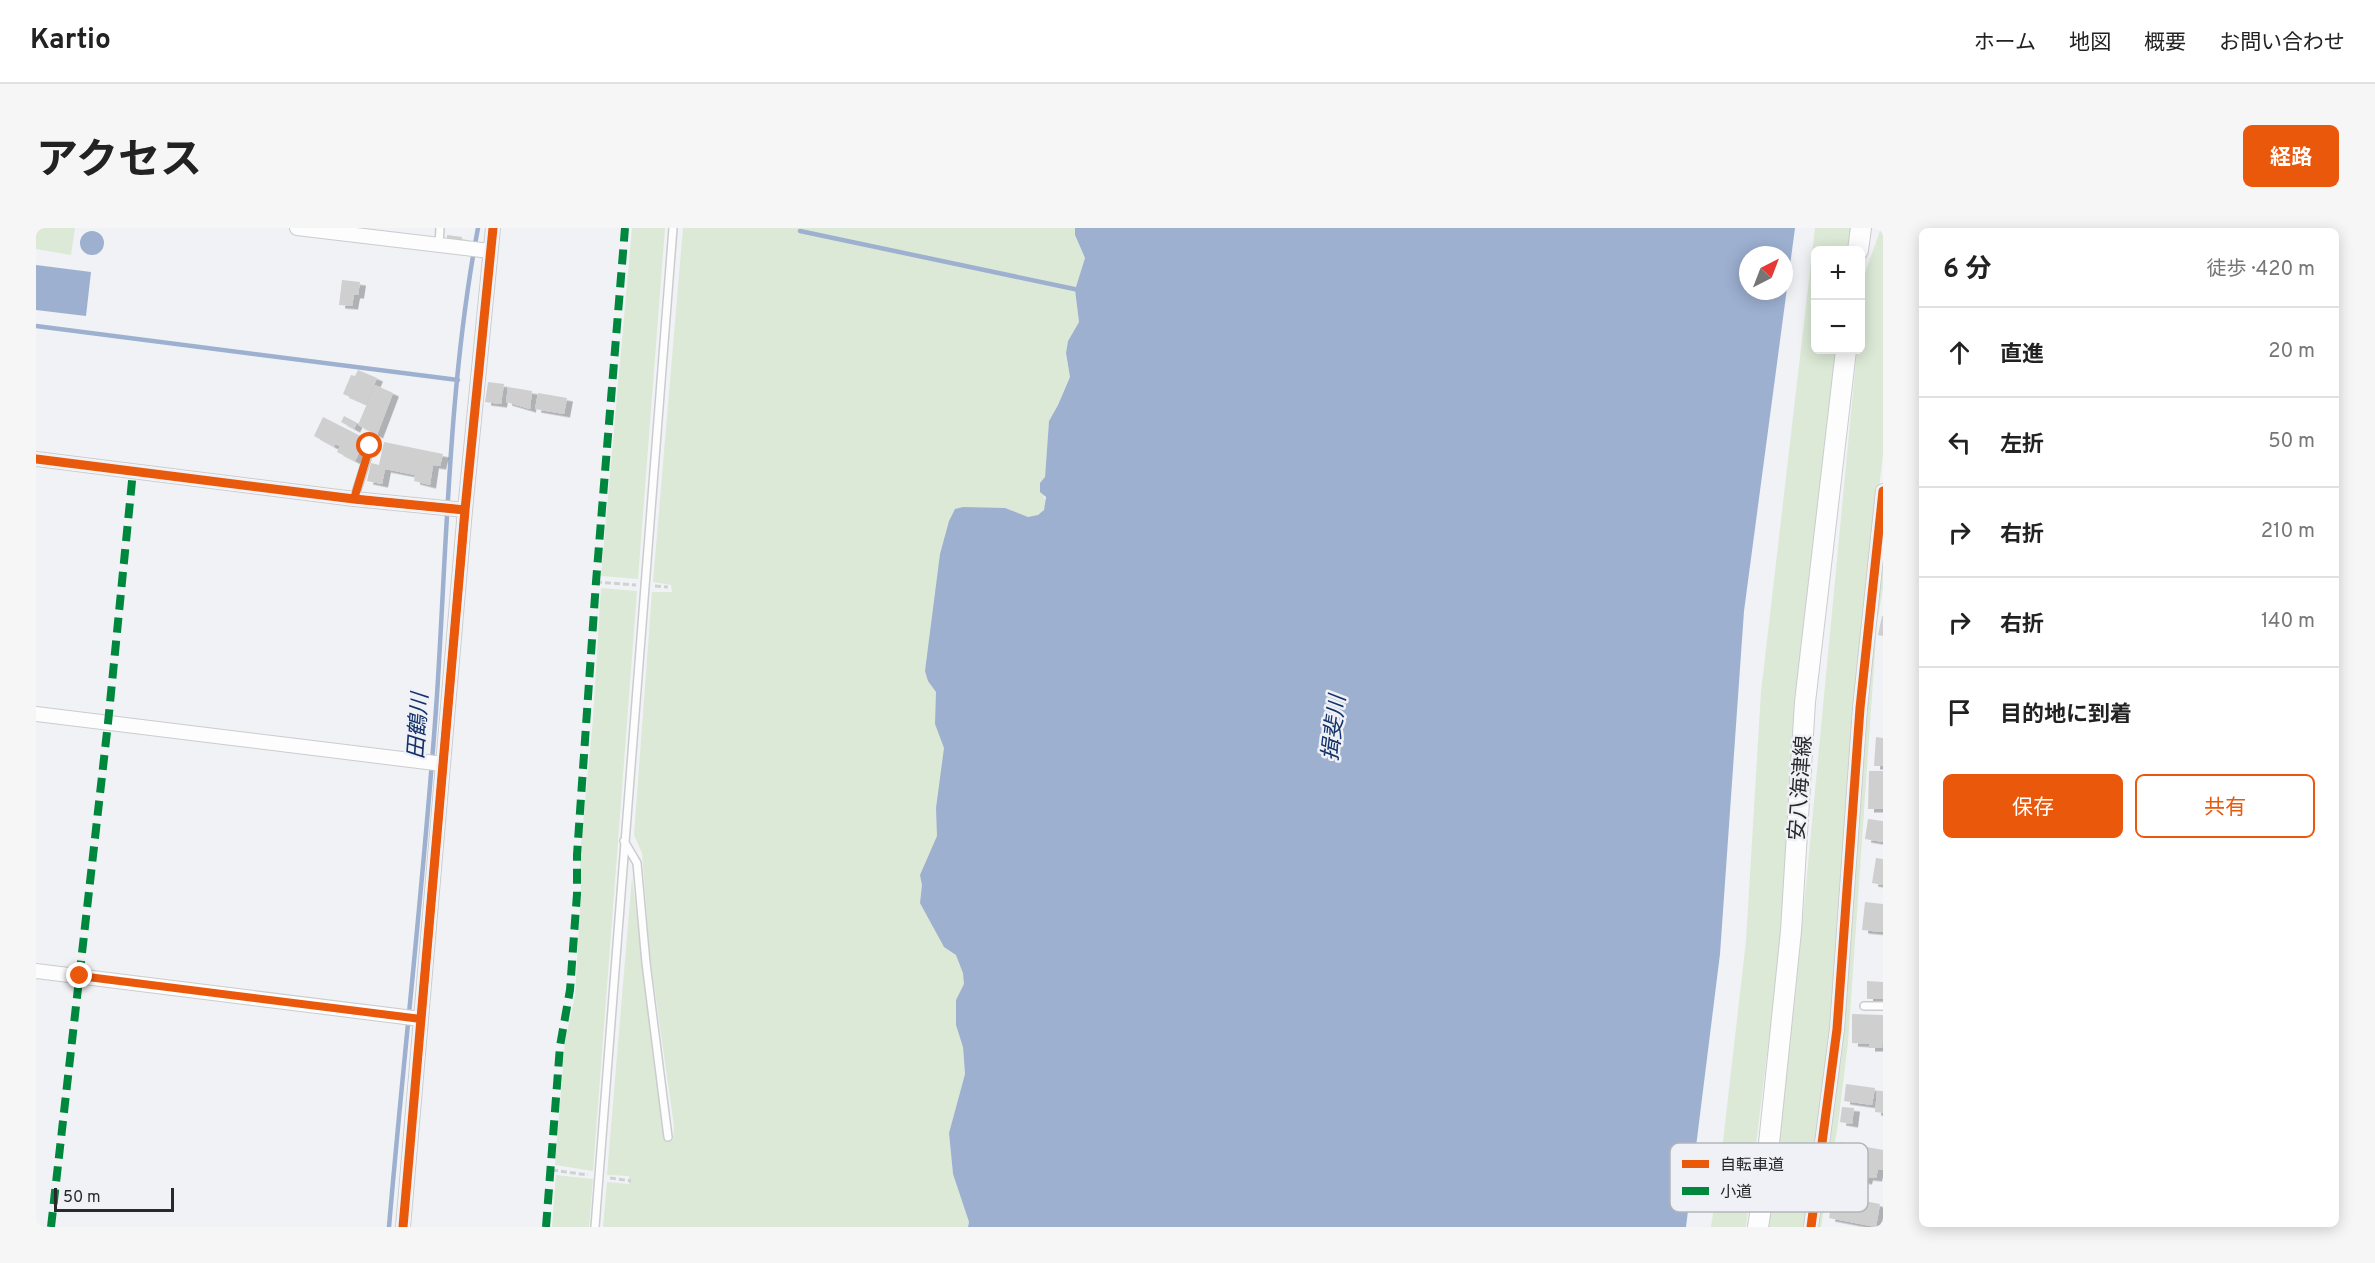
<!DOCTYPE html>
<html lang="ja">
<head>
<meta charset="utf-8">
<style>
	:root { --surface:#fff; --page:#f6f6f6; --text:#222; --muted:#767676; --line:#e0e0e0; --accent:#ea580c }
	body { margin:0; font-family:Overpass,"Noto Sans JP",sans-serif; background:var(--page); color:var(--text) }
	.controls { position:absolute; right:18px; top:18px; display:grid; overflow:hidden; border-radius:9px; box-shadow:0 3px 15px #0003 }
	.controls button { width:54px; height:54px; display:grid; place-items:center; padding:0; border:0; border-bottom:2px solid var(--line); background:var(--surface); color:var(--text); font:30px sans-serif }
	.compass { position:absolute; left:1703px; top:18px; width:54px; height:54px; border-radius:50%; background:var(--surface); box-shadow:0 3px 15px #0003; rotate:42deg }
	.scale { position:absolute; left:18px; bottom:15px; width:120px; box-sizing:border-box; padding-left:6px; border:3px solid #29292b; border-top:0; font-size:16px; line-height:21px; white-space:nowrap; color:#29292b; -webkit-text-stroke:4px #eff1f6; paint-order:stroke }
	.stop { position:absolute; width:18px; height:18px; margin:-14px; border:4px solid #ea580c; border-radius:50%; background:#fff }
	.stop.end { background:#ea580c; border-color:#fff; box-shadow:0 2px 6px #0008 }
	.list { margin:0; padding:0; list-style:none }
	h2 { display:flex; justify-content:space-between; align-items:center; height:78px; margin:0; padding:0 24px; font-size:26px }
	h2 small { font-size:20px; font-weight:400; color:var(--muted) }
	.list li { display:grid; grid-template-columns:39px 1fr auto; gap:18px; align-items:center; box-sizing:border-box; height:90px; padding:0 24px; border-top:2px solid var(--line) }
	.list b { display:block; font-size:22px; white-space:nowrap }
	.list em { font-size:20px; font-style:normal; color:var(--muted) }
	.actions { display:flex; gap:12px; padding:18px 24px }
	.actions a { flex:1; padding:14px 0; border:2px solid var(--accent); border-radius:9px; text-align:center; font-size:21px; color:var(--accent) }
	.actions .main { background:var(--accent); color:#fff }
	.icon { flex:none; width:33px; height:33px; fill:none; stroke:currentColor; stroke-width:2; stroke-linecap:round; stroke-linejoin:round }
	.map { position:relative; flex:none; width:1847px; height:999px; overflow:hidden; border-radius:9px }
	header { display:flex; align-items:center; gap:36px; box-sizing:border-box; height:84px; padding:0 30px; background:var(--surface); border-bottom:2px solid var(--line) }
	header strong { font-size:28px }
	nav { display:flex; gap:33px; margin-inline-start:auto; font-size:21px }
	.intro { display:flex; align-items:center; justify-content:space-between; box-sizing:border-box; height:144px; padding:0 36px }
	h1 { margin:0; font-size:42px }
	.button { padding:15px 27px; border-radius:9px; background:var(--accent); color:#fff; font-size:21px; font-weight:700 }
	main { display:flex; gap:36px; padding:0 36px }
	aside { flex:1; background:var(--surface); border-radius:9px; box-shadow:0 3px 15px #0003 }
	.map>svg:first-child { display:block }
	.green { fill:#dce9d6 }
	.water { fill:#9db0d0; fill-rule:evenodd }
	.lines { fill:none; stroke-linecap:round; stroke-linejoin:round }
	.stream { stroke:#9db0d0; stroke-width:4.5 }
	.building { fill:#cfcfd0; filter:url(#shadow) }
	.service-casing { stroke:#caccce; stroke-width:10 }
	.minor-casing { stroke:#caccce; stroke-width:16 }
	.secondary-casing { stroke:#caccce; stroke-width:22 }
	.path { stroke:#d0d1d1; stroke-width:3; stroke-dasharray:6 3; stroke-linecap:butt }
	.service { stroke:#fdfdfe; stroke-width:7 }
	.minor { stroke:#fdfdfe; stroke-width:14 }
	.secondary { stroke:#fdfdfe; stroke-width:20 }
	.quiet { stroke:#00873e; stroke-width:8; stroke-dasharray:15 8; stroke-linecap:butt }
	.cycleway-casing { stroke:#eff1f6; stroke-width:13 }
	.cycleway { stroke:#e8590c; stroke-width:9 }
	.route { stroke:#ea580c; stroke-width:8 }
	.labels { text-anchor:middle; stroke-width:5; stroke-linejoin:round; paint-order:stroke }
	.street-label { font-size:21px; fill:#29292b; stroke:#eff1f6 }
	.water-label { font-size:22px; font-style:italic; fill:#14326a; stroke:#eff1f6 }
	.key { fill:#eff1f6; stroke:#b4b5b9; stroke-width:1.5 }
	.key-label { font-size:16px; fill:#29292b }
</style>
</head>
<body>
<header>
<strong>Kartio</strong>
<nav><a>ホーム</a><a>地図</a><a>概要</a><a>お問い合わせ</a></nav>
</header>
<div class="intro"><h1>アクセス</h1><a class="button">経路</a></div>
<main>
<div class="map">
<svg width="1847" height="999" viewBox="0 0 1847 999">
	<defs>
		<filter id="shadow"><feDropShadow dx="6" dy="3.5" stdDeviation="0" flood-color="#0004"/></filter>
	</defs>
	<rect width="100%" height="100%" fill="#f0f2f5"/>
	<path class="green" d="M0,0h39l-4,27 -35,-6z
		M596,0h33l-27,351 -37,-3z
		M647,0h392v7l10,23 -10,32 4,32 -11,19 -2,12 4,24 -12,28 -9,16 -4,57 -5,5 6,20 -30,97 -53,447 2,27 -16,59 4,41 16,48 -1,5h-365l4,-45 22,2v-8l-22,-1 25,-298 32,261 9,2 1,-14 -24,-170 -8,-103 -8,-18 18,-243h20l-1,-7 -18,-3z
		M1779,0h37l-3,22h-33v100h21l-55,581 -36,296h-35l10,-68 25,-218 15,-249z
		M1845,0h2v227l-19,159 -32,413 -26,200h-39l29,-237 61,-640h3l1,-32 4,-45z
		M1847,311v49l-6,35 -29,420 -10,81 -17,103h-8l59,-605z
		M565,360l36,3 -44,580 -38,-6 10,-123 10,-46 6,-103 -1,-38 13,-136z
		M520,947l37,4 -4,48h-37z"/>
	<path class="water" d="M1039,0h720l-51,383 -24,343 -34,273h-718l1,-5 -16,-48 -4,-41 16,-59 -2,-27 -7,-22v-25l8,-16 -1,-11 -7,-18 -12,-8 -24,-44 2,-18 -2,-10 17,-39 -1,-28 8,-60 -9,-24 1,-32 -8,-11 -3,-10 15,-117 9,-33 6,-12 8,-2 42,1 23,9 10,-2 6,-5 2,-13 -6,-5v-9l5,-6 4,-56 9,-16 12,-28 -4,-24 2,-12 11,-19 -4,-32 10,-32 -10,-23zM1712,27h36v36h-36z
		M44 15a12 12 0 1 1 24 0a12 12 0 1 1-24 0Z
		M0,37l55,7 -5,44 -50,-6z"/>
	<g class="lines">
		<path class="stream" d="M764,3l279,59
			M0,98l422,54
			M353,999c15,-177 36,-355 48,-532 10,-156 12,-314 41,-467"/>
	</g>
	<path class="building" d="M411,7l15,2v5l-15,-2z
		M306,52l18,2 -2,13h-4l-2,11 -13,-1z
		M322,142l19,8 -11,26 -23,-10 8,-19 4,1z
		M452,154l16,2 -3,20 -16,-2z
		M339,157l18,8 -16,42 -19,-10z
		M472,159l24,4 -2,18 -24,-7z
		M502,165l29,5 -3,16 -29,-5z
		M308,188l13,7 -3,6 -13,-7z
		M287,189l43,22 -11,22 -18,-9 3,-6 -5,-2 -1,3 -20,-11z
		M348,214l59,12 -3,12 -7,-1 -3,20 -16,-4 1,-6 -30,-6 -3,15 -15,-3 4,-18 8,2z
		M1846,388h1v20l-5,-1z
		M1840,509l7,1v28h-9z
		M1833,543h14v38h-15z
		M1832,591l15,2v21l-18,-3z
		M1840,630l7,1v26l-11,-2z
		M1829,674l18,2v28l-21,-2z
		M1831,753l16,1v17h-16z
		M1816,786l31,1 -1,33h-13v-4l-17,-1z
		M1810,856l29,4 -3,17 -28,-4z
		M1841,863h6v22l-8,-1z
		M1806,879l12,1 -2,16 -12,-2z
		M1803,914l44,8v20l-5,-1 -2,9 -9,-1 -1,4 -17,-3 1,-4 -16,-3z
		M1797,967l47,9 -4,23 -47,-9z"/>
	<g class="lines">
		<g class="service-casing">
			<path id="service" d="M403,17l1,-17
				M318,271l17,-53
				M588,613l13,22 9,100 22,174
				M1828,778h19
				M559,999l78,-999"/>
		</g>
		<g class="minor-casing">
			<path id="minor" d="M261,0l193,23
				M0,231l318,40 111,11
				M0,486l407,50
				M0,743l385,48
				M367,999l62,-717 28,-282
				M1775,999l26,-198 23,-321 23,-217"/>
		</g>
		<g class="secondary-casing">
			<path id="secondary" d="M1822,22l3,-22
				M1722,999l7,-45 26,-251 14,-229 41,-352"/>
		</g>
		<path class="path" d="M560,354l40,3
			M619,358l13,1
			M516,942l36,5
			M574,950l21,3"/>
		<use href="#service" class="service"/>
		<use href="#minor" class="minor"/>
		<use href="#secondary" class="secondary"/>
		<path class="quiet" d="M15,999l57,-504 25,-252
			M510,999l14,-181 10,-56 7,-96v-39l19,-273 29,-354"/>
		<g class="cycleway-casing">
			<path id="cycleway" d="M0,231l318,40 111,11
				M367,999l62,-717 28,-282
				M1775,999l26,-198 23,-321 23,-217"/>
		</g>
		<use href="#cycleway" class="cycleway"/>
	</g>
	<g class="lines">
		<path class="route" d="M44,748l341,43 44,-509 -111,-11 16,-53"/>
	</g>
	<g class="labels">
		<g class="street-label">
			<text transform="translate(1764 560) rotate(-86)" y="7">安八海津線</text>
		</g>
		<g class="water-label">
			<text transform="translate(381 498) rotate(-86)" y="8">田鶴川</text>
			<text transform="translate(1297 500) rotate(-83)" y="8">揖斐川</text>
		</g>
	</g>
	<rect x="1634" y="915" width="198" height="69" rx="9" class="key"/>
	<rect x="1646" y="932" width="27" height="8" fill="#e8590c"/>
	<rect x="1646" y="959" width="27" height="8" fill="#00873e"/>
	<g class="key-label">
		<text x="1684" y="942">自転車道</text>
		<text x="1684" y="969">小道</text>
	</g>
</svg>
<div class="controls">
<button>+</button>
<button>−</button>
</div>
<svg class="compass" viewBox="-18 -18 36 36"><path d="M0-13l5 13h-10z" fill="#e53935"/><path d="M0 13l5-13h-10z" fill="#767676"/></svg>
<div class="scale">50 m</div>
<div class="stop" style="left:334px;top:218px"></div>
<div class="stop end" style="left:44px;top:748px"></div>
</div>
<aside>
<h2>6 分<small>徒歩 · 420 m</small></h2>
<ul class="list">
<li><svg class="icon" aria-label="ahead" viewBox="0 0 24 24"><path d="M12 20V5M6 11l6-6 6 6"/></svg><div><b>直進</b></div><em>20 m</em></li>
<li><svg class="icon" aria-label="left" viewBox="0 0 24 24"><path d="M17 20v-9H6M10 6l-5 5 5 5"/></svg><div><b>左折</b></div><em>50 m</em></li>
<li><svg class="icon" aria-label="right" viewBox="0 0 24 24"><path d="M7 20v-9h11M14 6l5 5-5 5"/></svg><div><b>右折</b></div><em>210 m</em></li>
<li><svg class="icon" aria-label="right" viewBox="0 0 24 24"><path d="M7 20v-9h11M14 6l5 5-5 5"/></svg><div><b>右折</b></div><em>140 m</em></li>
<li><svg class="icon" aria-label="arrive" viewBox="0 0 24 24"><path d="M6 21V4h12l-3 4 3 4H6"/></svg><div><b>目的地に到着</b></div></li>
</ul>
<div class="actions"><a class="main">保存</a><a>共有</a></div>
</aside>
</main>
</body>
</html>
